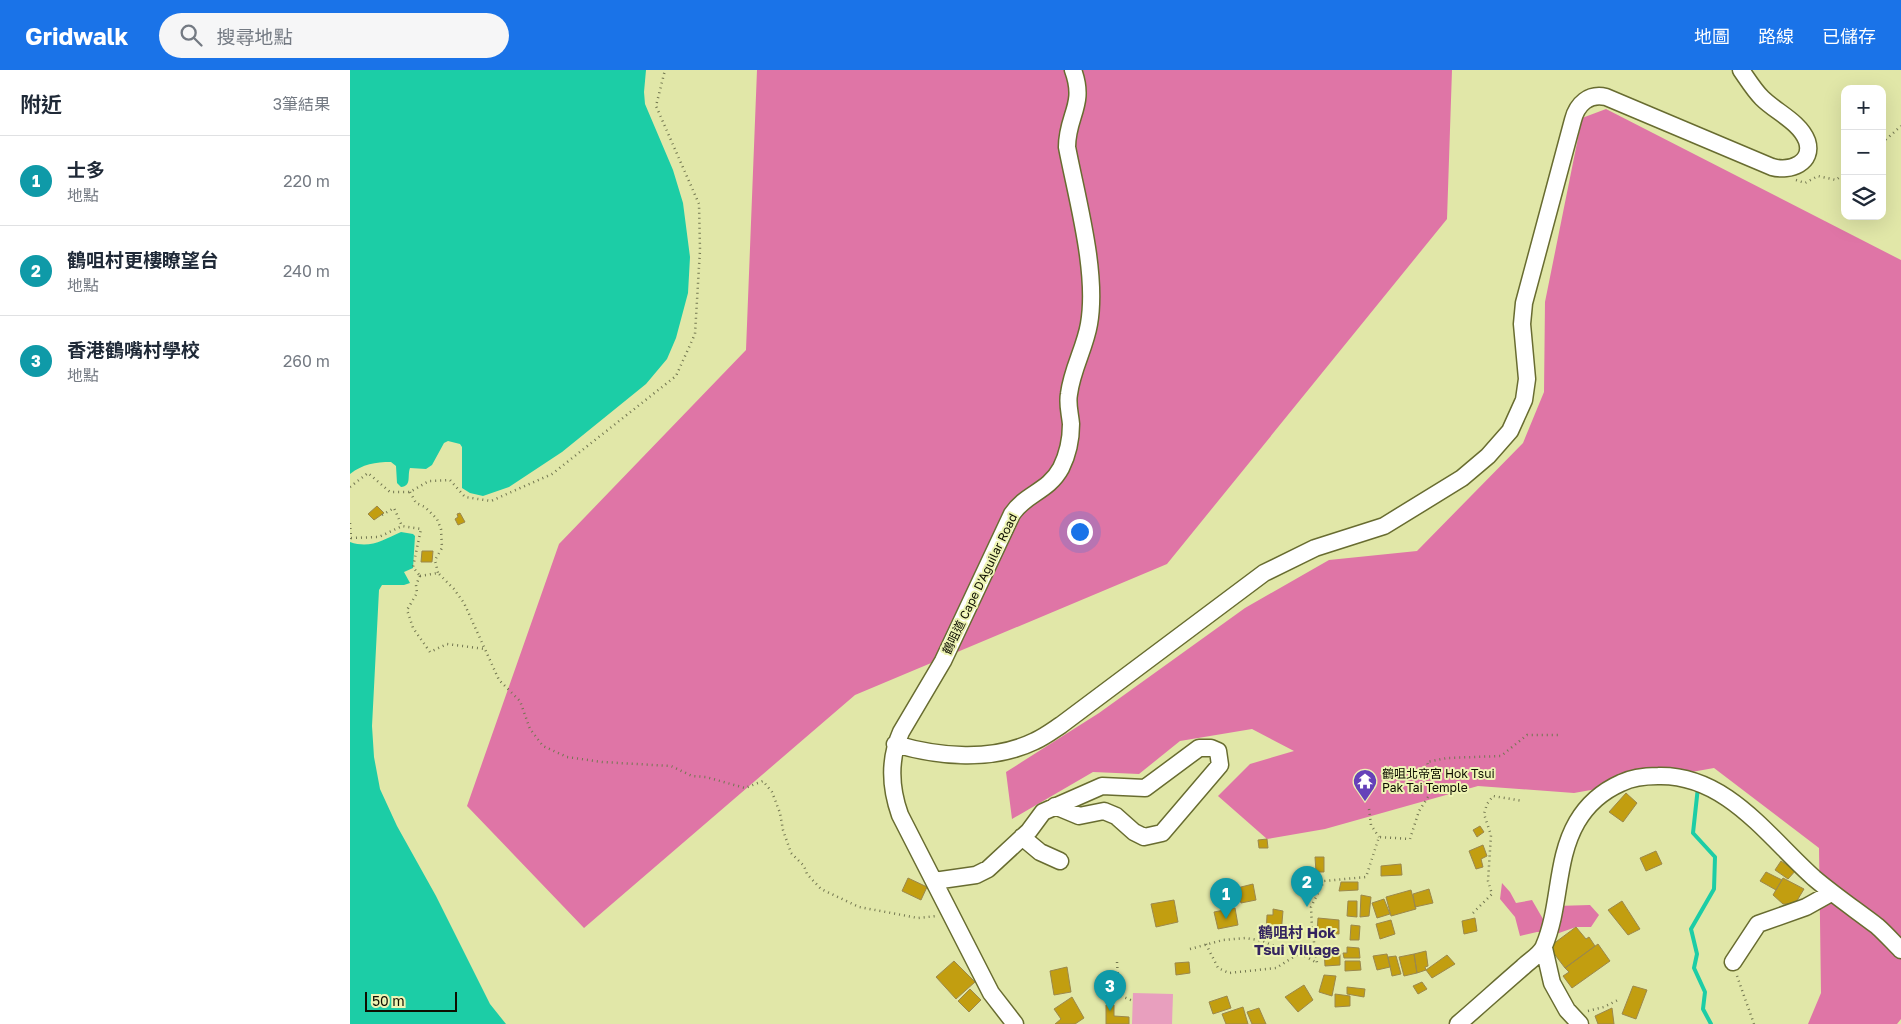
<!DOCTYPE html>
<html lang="zh-TW">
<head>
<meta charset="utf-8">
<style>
	:root { --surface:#fff; --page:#f6f6f7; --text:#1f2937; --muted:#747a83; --line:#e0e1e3; --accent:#1a73e8 }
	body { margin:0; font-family:"Golos Text","Noto Sans TC",sans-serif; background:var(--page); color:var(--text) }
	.controls { position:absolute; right:15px; top:15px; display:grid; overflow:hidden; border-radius:10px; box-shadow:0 5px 20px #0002 }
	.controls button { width:45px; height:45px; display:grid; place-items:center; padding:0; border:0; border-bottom:1px solid var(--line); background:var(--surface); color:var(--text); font:25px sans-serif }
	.scale { position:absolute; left:15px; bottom:12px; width:92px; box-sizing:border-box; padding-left:5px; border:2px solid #0e0f00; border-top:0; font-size:14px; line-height:18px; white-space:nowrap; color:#0e0f00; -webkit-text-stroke:4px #eef4b4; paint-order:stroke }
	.you { position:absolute; left:729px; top:461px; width:18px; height:18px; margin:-12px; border:4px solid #fff; border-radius:50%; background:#1a73e8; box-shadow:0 0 0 8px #1a73e833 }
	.badge { display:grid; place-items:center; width:32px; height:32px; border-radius:50%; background:var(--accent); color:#fff; font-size:16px; font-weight:700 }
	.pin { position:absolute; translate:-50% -41px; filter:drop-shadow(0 1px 2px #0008) }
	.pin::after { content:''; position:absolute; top:26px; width:18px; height:15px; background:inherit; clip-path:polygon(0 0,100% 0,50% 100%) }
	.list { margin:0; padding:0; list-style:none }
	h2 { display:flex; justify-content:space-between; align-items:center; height:65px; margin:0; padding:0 20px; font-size:21px }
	h2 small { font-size:16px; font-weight:400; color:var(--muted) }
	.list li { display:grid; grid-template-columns:32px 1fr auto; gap:15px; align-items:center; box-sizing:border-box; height:90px; padding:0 20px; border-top:1px solid var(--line) }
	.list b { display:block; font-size:19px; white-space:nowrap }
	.list p { margin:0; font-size:16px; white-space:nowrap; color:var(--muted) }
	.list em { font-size:16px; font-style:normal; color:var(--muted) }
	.icon { flex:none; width:28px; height:28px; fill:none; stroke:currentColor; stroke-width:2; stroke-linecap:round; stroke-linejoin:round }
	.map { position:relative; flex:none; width:1551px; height:954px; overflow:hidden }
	header { display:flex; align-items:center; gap:30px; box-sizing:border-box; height:70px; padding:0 25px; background:var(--accent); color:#fff }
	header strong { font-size:24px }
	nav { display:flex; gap:28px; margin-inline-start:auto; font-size:18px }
	.search { width:350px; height:45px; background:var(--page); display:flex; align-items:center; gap:12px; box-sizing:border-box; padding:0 18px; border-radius:28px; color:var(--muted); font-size:19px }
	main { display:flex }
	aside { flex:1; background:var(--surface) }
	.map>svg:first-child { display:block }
	.green { fill:#e89fbe }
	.forest { fill:#df75a6 }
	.water { fill:#1ccda6 }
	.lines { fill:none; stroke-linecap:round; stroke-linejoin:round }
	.stream { stroke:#1ccda6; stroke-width:4 }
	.building { fill:#c29e10; stroke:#9b884c }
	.minor-casing { stroke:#686c30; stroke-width:19 }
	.path { stroke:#727650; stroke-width:2.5; stroke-dasharray:1 4; stroke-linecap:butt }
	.minor { stroke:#fff; stroke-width:16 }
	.labels { text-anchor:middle; stroke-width:4; stroke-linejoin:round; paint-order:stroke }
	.street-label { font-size:12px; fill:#0e0f00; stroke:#eef4b4 }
	.poi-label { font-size:12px; fill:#0e0f00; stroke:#eef4b4; text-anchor:start }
	.quarter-label { font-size:15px; font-weight:bold; fill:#34245f; stroke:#eef4b4 }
</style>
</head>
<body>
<header>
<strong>Gridwalk</strong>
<div class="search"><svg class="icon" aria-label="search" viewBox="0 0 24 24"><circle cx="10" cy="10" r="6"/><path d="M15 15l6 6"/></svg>搜尋地點</div>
<nav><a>地圖</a><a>路線</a><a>已儲存</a></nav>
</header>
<main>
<aside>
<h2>附近<small>3筆結果</small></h2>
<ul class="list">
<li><span class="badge" style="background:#0f9aa8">1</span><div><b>士多</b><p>地點</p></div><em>220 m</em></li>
<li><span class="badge" style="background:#0f9aa8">2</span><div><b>鶴咀村更樓瞭望台</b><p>地點</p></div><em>240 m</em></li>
<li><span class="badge" style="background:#0f9aa8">3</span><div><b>香港鶴嘴村學校</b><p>地點</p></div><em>260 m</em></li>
</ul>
</aside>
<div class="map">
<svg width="1551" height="954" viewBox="0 0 1551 954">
	<rect width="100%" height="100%" fill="#e1e7a8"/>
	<path class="green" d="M783,923l40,1 -1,30h-40z"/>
	<path class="forest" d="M407,0h695l-5,149 -280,345 -312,131 -271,233 -117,-122 92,-262 187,-194z
		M1256,39l295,151v759l-4,5h-89l13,-31 -2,-145 -105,-80 -140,25 -96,-7 -153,43 -58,10 -49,-43 32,-32 44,-13 -42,-22 -72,12 -41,33 -46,-2 -81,47 -6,-47 93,-59 146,-105 84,-48 88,-9 106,-108 21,-51 1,-90 37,-184z
		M1152,813l8,9 6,11 16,-3 11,19 13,-13 34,-1 9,10 -8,12h-15l-17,6 -22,-1 -17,4 -5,-19 -15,-18z"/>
	<path class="water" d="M0,0h296l-2,22 1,12 28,66 10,33 7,54 -2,36 -12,45 -9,21 -21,25 -84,68 -53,35 -26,9 -13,-3 -8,-5v-41l-2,-3 -12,-3 -4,2 -12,22 -6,4 -16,-1c-3,8 2,18 -9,19l-4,-4 -1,-17 -5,-4c-16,0 -28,2 -41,12z
		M51,462l12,2 2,2 -2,32 -9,4 6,11 -6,2h-22l-3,5 -7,136 2,31 6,32 17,37 39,70 54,108 16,20h-156v-482c20,7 33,-2 51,-10z"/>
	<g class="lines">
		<path class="stream" d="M1348,717l-5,46 22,24 -1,32 -23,40 6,25 -3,14 11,24 -2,17 8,15"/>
	</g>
	<path class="building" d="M27,436l7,7 -10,7 -6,-6z
		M110,443l5,9 -7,3 -3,-6 3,-2 -1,-3z
		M72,481h11l-1,11h-11z
		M1276,723l11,10 -14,19 -14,-10z
		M1130,756l4,6 -7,5 -4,-7z
		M917,769l1,9h-9l-1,-8z
		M1133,775l4,11 -6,3 2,8 -7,2 -7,-18z
		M1306,781l6,13 -16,7 -6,-13z
		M965,787h9v15h-8z
		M1431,791l6,4 4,-2 6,6 -9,10 -13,-9z
		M1051,794l1,11 -21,1v-10z
		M1416,802l16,8 -6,10 -16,-9z
		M558,808l19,9 -6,13 -19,-9z
		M1433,808l21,11 -9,15h-12l-10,-9z
		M991,812h17v8l-19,1z
		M903,814l3,16 -15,3 -4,-15z
		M881,819l3,16 -11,2 -3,-16z
		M1079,819l4,14 -18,4 -2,-13z
		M1061,820l5,19 -25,7 -5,-19z
		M1011,825l10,2 -2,19 -9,1z
		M1034,829l6,15 -13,4 -5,-15z
		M824,830l4,22 -22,5 -5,-23z
		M998,831h9v16l-10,-1z
		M1272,831l18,28 -12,6 -20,-25z
		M885,838l3,17 -20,4 -4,-17z
		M923,839l10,2 -2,23 -15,1 1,-20h6z
		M968,848l21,2v14l-22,-1z
		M1125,848l2,13 -13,3 -2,-13z
		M1041,850l4,14 -15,5 -4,-15z
		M1001,855l9,1 -1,14h-9z
		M1226,857l10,12 3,-2 6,9 -30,22 -16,-21z
		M1248,874l12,17 -38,27 -9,-12 6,-4 -4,-4z
		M997,877l12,1 1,10h-16l-1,-5h4z
		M990,878v17l-15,1 -1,-17z
		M1076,881l2,15 -3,1 1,3 -9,3 -3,-19z
		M1037,884l3,13 -13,3 -4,-14z
		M1064,884l3,19 -13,3 -5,-19z
		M1097,885l8,9 -23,14 -6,-8z
		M1046,886l5,18 -9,2 -4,-19z
		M604,891l21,21 -19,17 -20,-22z
		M995,891h15l1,9 -16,1z
		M839,892l1,11 -14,2 -1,-12z
		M717,897l4,25 -17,3 -4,-24z
		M974,905l12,1 -4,20 -13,-4z
		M1072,912l5,7 -9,5 -5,-8z
		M954,915l9,15 -15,12 -13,-15z
		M1283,916l14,4 -11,29 -14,-5z
		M997,917l18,2 -1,8 -17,-3z
		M620,919l11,11 -12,12 -11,-11z
		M985,924l15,2v10l-15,1z
		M877,926l4,12 -18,6 -4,-12z
		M722,927l12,21 -9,6h-20l6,-5 -7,-10z
		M756,935h8v11l15,1v7h-23z
		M893,937l5,17h-22l-4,-10z
		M909,938l7,16h-14l-5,-12z
		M1262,938l2,16h-16l-3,-8z"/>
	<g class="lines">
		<g class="minor-casing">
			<path id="minor" d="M545,674c44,13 97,18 140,-3 9,-4 17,-10 26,-16l203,-152 51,-25 69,-22 78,-48 26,-22 22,-25 14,-31 3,-21 -5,-55 2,-21 49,-183c4,-16 16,-27 33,-23l166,70c18,5 42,-4 35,-26 -7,-19 -31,-29 -45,-43 -8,-8 -14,-18 -21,-28
				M672,767l18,15 20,9
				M584,811l42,-6 12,-6 41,-38 14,-19 59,-26 43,2 54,-40h12l7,3 2,14 -58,68 -18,4 -10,-5 -18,-16 -12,-5 -25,5 -24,-10
				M1194,878l8,35 15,27 13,14
				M1383,892l25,-38 48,-17 25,-14
				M665,954l-24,-31 -91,-178c-10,-28 -11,-56 1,-83l42,-71 69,-147c14,-21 36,-22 49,-46 7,-14 10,-28 10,-44 -1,-11 -4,-20 -2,-30 3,-25 16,-46 20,-70 9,-51 -12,-125 -22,-177 0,-32 19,-42 6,-77
				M1108,954c22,-19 43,-38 65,-57 6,-6 18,-13 21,-21 17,-40 11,-86 33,-124 10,-17 26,-31 44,-39 12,-6 24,-7 37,-7 68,-2 110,61 156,102 20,17 42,32 63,48 8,7 16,16 24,24"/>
		</g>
		<path class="path" d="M1532,73l19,-17
			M1446,110l9,3 13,-7 18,4 9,-7
			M0,417l18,-14 22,19h20l19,-11 21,-1 15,17 26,4 61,-27 124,-98 19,-42 5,-84 -1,-46 -43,-98 9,-36
			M60,422l6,11 9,4 12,12 4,10 1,19 -7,12 3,13
			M32,445l12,-7 8,18
			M0,453l1,15 28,-1 23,-11 19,3 -8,38 7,9
			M70,506l18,-3 16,16 10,14 35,77 21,21 10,28 13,17 24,11 35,5 69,4 21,10 14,1 39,11 18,-7 9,11 8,21 3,17 8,23 13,13 3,8 14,15 38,18 59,11 19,-2
			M70,506l-4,9 1,8 -10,17 6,18 17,24 17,-8 38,5
			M1019,739l2,16 8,12
			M1123,843l19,-19 -4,-13 3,-46 -7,-21 3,-10 6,-8 30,5
			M856,874l12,24 11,5 47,-5 24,-15 17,10 -5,-35 -1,-21 13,-26 42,-4 13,-40 31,2 9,-28 11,-17 2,-11 -5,-21 20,-4 54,-2 26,-21h32
			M840,879l33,-9 23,-2 17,3 13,6h13l10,6
			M767,892l2,33 14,6
			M1387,906l17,48
			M1238,941l16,-4 14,-7"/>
		<use href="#minor" class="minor"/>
	</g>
	<defs>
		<g id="temple-pin" transform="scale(1.25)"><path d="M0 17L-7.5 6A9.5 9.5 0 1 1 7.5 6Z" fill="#6541b9" stroke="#eef4b4"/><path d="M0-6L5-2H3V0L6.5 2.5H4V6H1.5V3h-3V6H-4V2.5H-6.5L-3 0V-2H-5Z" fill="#fff"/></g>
	</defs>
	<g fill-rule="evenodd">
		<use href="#temple-pin" x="1015" y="711"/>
	</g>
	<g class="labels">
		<g class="street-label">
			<text transform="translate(630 514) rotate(-64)" y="4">鶴咀道 Cape D'Aguilar Road</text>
		</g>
		<g class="poi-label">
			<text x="1032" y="708">鶴咀北帝宮 Hok Tsui<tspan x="1032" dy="14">Pak Tai Temple</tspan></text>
		</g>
		<g class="quarter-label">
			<text x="947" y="868">鶴咀村 Hok<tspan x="947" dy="17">Tsui Village</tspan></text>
		</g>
	</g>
</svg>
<div class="controls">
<button>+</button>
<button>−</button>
<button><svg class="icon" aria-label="layers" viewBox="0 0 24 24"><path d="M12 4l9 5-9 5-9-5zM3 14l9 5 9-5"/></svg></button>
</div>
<div class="scale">50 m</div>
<div class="you"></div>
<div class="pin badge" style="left:876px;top:849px;background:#0f9aa8">1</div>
<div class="pin badge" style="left:957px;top:837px;background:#0f9aa8">2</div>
<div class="pin badge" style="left:760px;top:941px;background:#0f9aa8">3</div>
</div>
</main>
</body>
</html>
